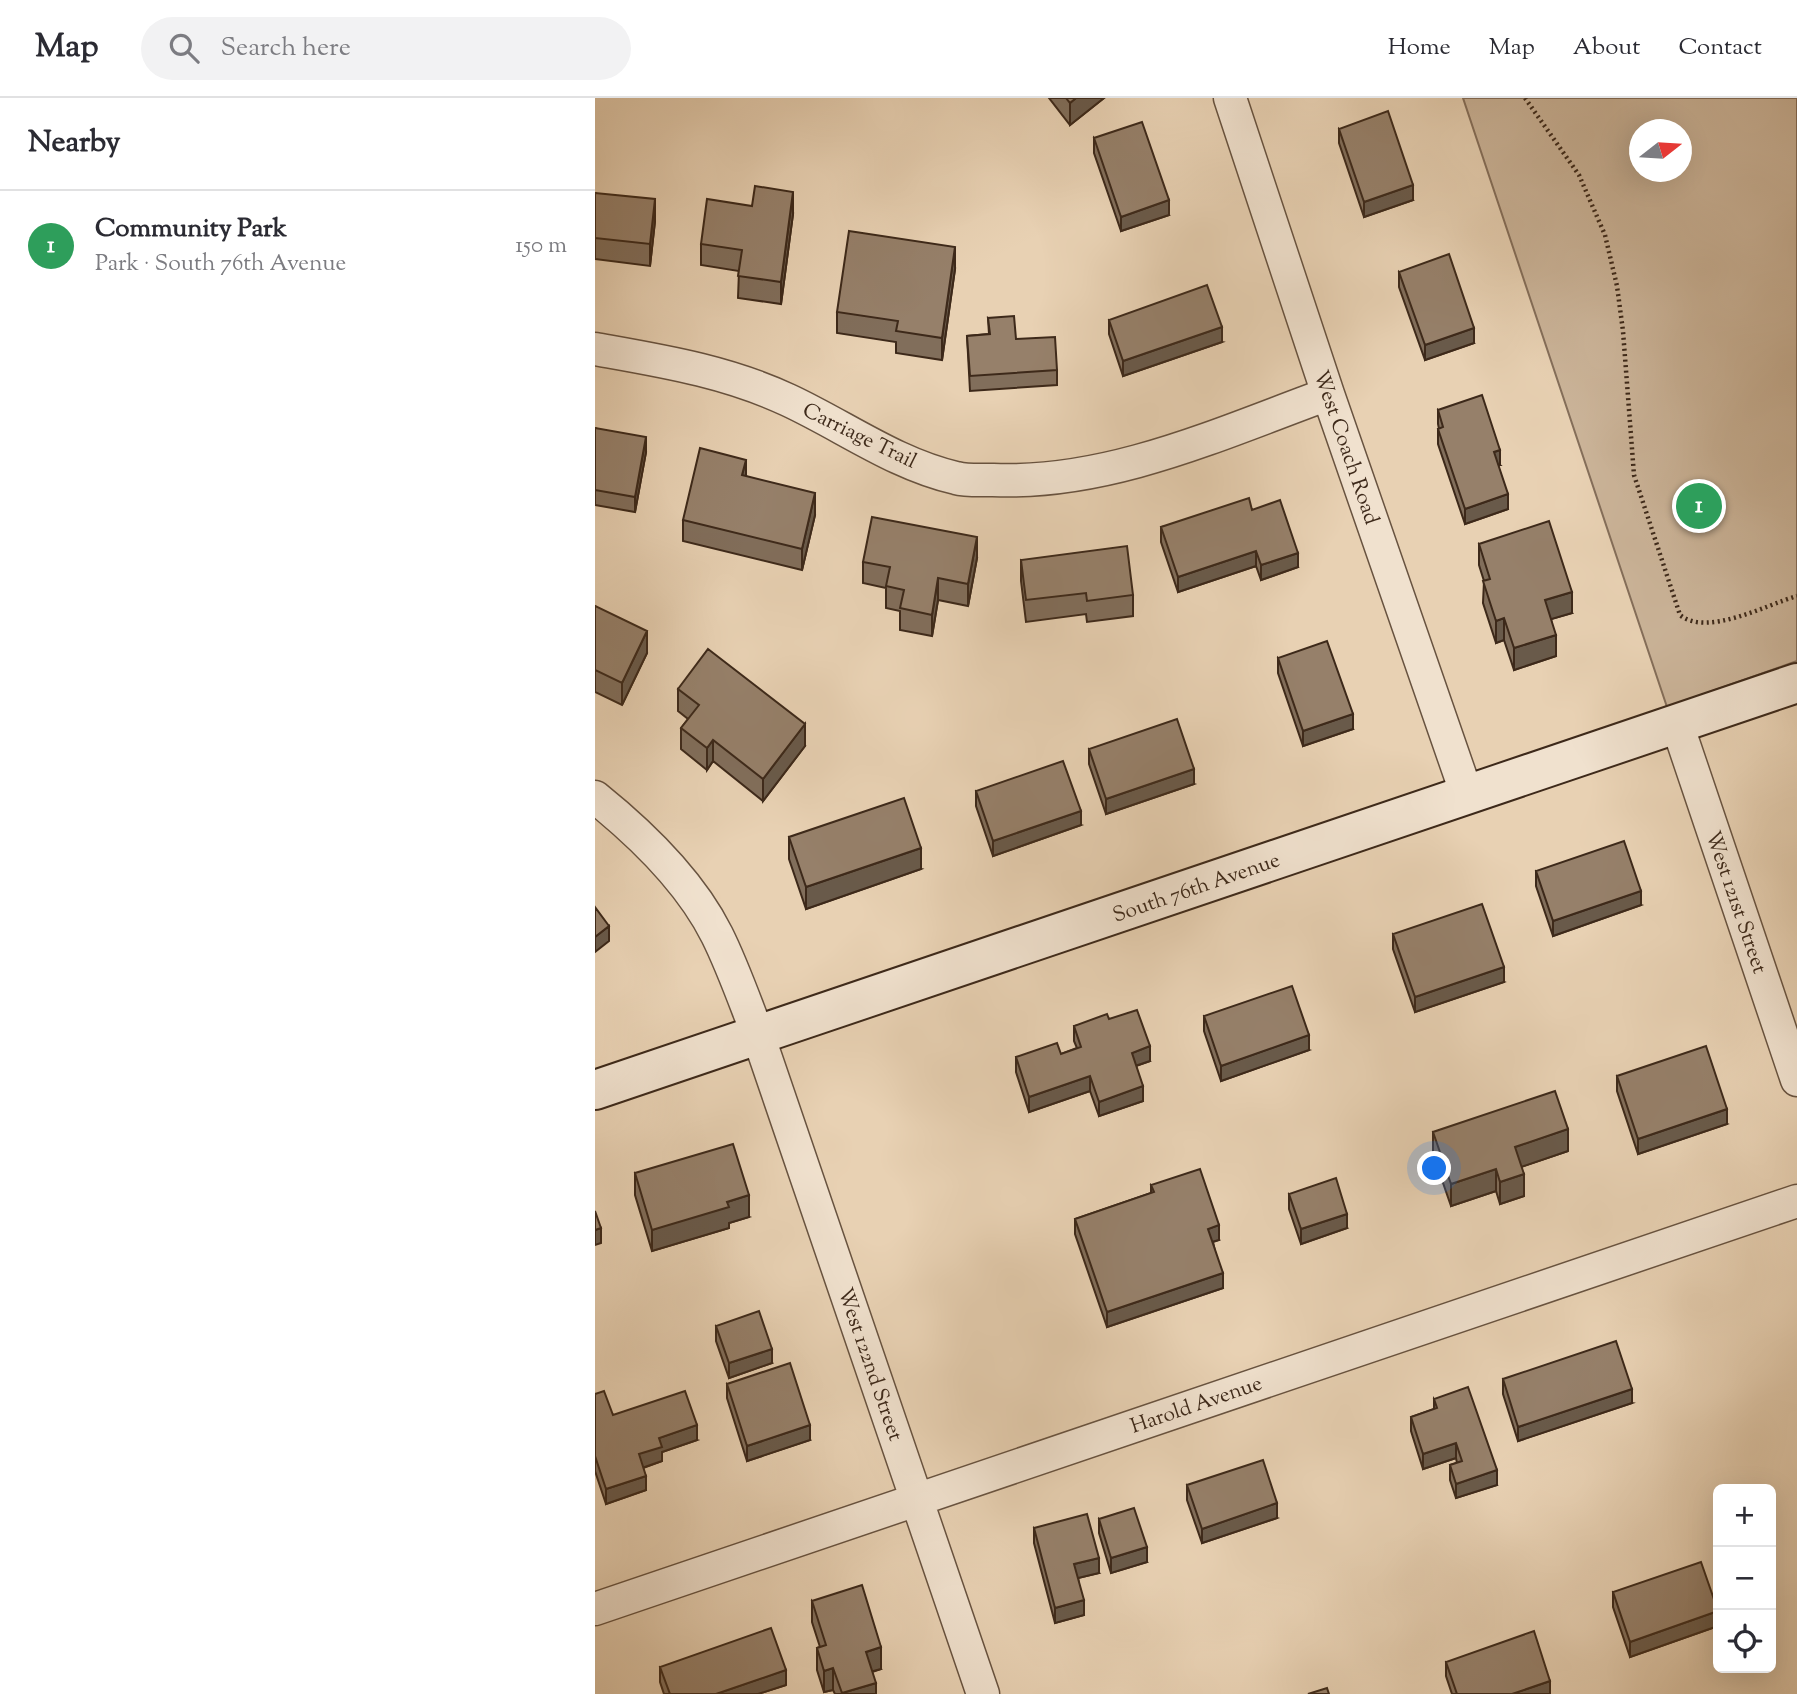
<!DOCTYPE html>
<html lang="en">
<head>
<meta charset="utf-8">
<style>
	:root { --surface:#fff; --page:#f2f2f3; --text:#2b2b33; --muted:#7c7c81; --line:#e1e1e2; --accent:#ea580c }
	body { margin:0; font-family:"Sorts Mill Goudy",serif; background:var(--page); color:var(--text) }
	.controls { position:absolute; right:21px; bottom:21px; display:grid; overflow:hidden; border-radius:10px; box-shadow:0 7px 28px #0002 }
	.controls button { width:63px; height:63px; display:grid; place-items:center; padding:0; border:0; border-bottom:2px solid var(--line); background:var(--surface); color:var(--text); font:35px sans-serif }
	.compass { position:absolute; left:1034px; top:21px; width:63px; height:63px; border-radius:50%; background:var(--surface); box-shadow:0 7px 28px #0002; rotate:73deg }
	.you { position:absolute; left:840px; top:1071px; width:24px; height:24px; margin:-18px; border:5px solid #fff; border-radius:50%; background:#1a73e8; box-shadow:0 0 0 10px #1a73e833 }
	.badge { display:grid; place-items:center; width:46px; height:46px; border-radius:50%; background:var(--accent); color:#fff; font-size:23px; font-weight:700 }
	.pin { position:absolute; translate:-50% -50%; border:4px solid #fff; box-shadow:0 2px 7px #0006 }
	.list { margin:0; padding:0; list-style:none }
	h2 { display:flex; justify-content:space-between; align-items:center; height:91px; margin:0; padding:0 28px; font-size:30px }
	h2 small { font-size:23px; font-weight:400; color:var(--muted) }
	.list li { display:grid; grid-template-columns:46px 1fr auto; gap:21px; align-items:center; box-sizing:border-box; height:112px; padding:0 28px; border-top:2px solid var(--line) }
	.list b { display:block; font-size:26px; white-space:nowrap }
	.list p { margin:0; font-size:23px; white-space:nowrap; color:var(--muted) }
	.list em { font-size:23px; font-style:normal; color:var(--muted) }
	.icon { flex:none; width:38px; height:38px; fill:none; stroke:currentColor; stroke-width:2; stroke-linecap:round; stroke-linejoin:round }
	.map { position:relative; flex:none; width:1202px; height:1596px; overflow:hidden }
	header { display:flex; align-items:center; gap:42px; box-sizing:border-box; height:98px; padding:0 35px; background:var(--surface); border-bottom:2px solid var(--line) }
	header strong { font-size:33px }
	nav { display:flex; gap:38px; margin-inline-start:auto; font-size:24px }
	.search { width:490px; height:63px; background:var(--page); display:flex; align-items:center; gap:18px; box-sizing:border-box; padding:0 24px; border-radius:38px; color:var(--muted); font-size:26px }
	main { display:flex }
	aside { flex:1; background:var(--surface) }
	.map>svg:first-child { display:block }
	.green { fill:#cbb499; stroke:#846e5a; stroke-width:2; fill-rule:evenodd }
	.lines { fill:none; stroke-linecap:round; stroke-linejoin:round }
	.street-casing { stroke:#685340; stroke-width:35 }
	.secondary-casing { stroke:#3d291a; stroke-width:42 }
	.path { stroke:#3d291a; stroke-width:4.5; stroke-dasharray:2 3.5; stroke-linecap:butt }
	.street { stroke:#f0e1ce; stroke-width:32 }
	.secondary { stroke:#f0e1ce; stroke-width:38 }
	.wall { fill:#816e5b; stroke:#3d291a; stroke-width:2 }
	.shaded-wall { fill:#695a4a; stroke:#3d291a; stroke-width:2 }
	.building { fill:#96806a; stroke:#3d291a; stroke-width:2 }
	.labels { text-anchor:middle; stroke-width:5; stroke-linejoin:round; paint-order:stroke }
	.street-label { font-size:21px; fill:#3d291a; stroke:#f0e1ce }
</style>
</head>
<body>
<header>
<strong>Map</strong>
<div class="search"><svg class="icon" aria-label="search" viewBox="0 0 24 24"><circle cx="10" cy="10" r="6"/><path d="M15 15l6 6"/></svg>Search here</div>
<nav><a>Home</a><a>Map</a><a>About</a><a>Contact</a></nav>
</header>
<main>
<aside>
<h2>Nearby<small></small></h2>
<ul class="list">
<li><span class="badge" style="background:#2e9e5b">1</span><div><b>Community Park</b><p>Park · South 76th Avenue</p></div><em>150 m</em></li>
</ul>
</aside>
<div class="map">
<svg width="1202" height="1596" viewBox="0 0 1202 1596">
	<rect width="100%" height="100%" fill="#e8d1b3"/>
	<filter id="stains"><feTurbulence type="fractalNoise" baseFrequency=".00286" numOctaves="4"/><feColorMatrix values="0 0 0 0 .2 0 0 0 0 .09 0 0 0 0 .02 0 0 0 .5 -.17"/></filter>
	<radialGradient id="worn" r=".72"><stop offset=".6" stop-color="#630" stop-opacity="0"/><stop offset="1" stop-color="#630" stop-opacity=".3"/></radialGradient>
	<path class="green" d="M868,0h334v563l-130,46zM1044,32h42v42h-42z"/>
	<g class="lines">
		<g class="street-casing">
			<path id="street" d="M635,0l98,296 139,401
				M0,251c67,12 131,22 193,51 56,26 107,64 168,78 11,3 25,2 37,2 116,5 228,-47 335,-86
				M1082,626l120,356
				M0,699c46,37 95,84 122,138 16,32 28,67 41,100l225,659
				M0,1511l1202,-408"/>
		</g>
		<g class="secondary-casing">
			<path id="secondary" d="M0,992l1202,-407"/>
		</g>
		<path class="path" d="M930,0l54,77 26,60 12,51 6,45 11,144 46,140c27,22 86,-10 117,-19"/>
		<use href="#street" class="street"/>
		<use href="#secondary" class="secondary"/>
	</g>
	<path class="wall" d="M454,0h55l-34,27z
		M744,31l74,71 -49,17 -25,-74z
		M499,40l75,77 -48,16 -27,-78z
		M0,95l60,28 -5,45 -55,-7z
		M198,116l-12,90 -43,-6 1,-27 -38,-6v-21z
		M360,171l-13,91 -46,-7v-11l-59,-9v-21z
		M804,174l75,71 -49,17 -26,-73z
		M393,220l69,52v15l-87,6 -3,-55 22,-2z
		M514,222l113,22 -99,34 -14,-42z
		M843,312l62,55h-2l10,44 -43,15 -27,-80v-15h1l-1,-5z
		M0,330l51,24 -11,60 -40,-7z
		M151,378l69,39 -13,55 -119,-29v-21z
		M657,412l46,57 -37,13 -5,-14 -78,26 -17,-50v-15z
		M884,446l93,69 -21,6 5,37 -42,14 -10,-30 -8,3 -13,-40 1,-22 -5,-16z
		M382,460l-9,48 -30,-6 -6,36 -32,-6v-19l-14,-3v-20l-23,-5v-21z
		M426,462l112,35v21l-46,6 -1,-8 -60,8 -5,-41z
		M0,508l52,47 -25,52 -27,-13z
		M683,560l75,71 -50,17 -25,-73z
		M83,591l127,57 -42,55 -50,-40 -6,9 -26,-21v-21l7,-9 -10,-8z
		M494,651l105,35 -88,30 -17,-50z
		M381,693l105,34 -88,31 -17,-50z
		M194,739l132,32 -115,40 -17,-50z
		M941,773l105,34 -88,31 -17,-50z
		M798,836l111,48 -89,30 -22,-63z
		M609,918l105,34 -88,31 -17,-50z
		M514,921l41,42 -14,5 7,35 -44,15 -9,-25 -61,21 -13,-40v-15l45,-3 16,-6 -3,-7v-15z
		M1022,978l110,48 -89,30 -21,-63z
		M838,1034l135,19 -47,16 3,29 -24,8 -4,-13 -45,15 -18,-52z
		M40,1075l114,44 -20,6v5l-77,23 -17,-56z
		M556,1087l68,55 -6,2 10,46 -116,39 -32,-93v-15l76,-26z
		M694,1096l58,34 -46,16 -12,-35z
		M121,1228l56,37 -43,15 -13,-37z
		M908,1281l129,24 -114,38 -15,-47z
		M132,1286l83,56 -63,21 -20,-63z
		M0,1296l18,21 84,25 -35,12v9l-19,7 3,22 -40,14 -11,-33z
		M839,1301l63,86 -41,13 -6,-18v-15l7,-2 -1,-5 -33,11 -12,-38v-14l23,-8z
		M592,1387l90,33 -75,25 -15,-43z
		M504,1421l48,43 -36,11 -12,-40z
		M439,1430l65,45 -21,5 6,37 -29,8 -21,-80z
		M1018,1494l105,34 -88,31 -17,-50z
		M217,1503l69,68 -9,3 4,22h-41l-2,-4 -9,2 -7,-22v-22l3,-1 -8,-25z
		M851,1564l104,32h-98l-6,-18z
		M65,1569l126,18 -28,9h-94l-4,-12z"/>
	<path class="shaded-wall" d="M481,0h28l-34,27v-22z
		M818,87v15l-49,17v-15z
		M198,94v22l-12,90v-22z
		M60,101v22l-5,45v-22z
		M574,102v15l-48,16v-14z
		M360,149v22l-13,91v-22z
		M627,229v15l-99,34v-15z
		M879,230v15l-49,17v-15z
		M51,339v15l-11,60v-15z
		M905,352v15l-6,2v-15z
		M151,362v21l-4,-6z
		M220,395v22l-13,55v-21z
		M913,396v15l-43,15v-15z
		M382,439v21l-9,48v-22z
		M661,453v15l-78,26v-15z
		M703,455v14l-37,13v-15z
		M343,480v22l-6,36v-21z
		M977,494v21l-27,8v-21z
		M909,520v22l-8,3v-22z
		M52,533v22l-25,52v-22z
		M961,537v21l-42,14v-22z
		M758,616v15l-50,17v-15z
		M210,626v22l-42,55v-22z
		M118,642v21l-6,9v-22z
		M599,671v15l-88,30v-15z
		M486,713v14l-88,31v-15z
		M326,750v21l-115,40v-22z
		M1046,793v14l-88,31v-15z
		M14,828v15l-14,11v-15z
		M909,869v15l-89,30v-15z
		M714,937v15l-88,31v-15z
		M555,948v15l-18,6v-14z
		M495,978v15l-61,21v-15z
		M548,988v15l-44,15v-14z
		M1132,1011v15l-89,30v-15z
		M973,1031v22l-53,18v-22z
		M901,1071v22l-45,15v-22z
		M929,1076v22l-24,8v-22z
		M154,1097v22l-20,6v5l-77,23v-21l75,-28z
		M752,1116v14l-46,16v-15z
		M624,1127v15l-11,3v-14z
		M6,1130v15l-6,2v-15z
		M628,1175v15l-116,39v-15z
		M177,1251v14l-43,15v-15z
		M1037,1291v14l-114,38v-14z
		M102,1327v15l-35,12v9l-23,8v-15l20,-16z
		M215,1327v15l-63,21v-15z
		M861,1345v15l-33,11v-15z
		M902,1372v15l-41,13v-14z
		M51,1378v14l-40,14v-15z
		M682,1405v15l-75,25v-14z
		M552,1449v15l-36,11v-15z
		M504,1460v15l-25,6v-15z
		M489,1502v15l-29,8v-15z
		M1123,1513v15l-88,31v-15z
		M286,1549v22l-15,4v-21z
		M238,1570v22l-9,2v-21z
		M191,1572v15l-28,9h-42z
		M955,1583v13h-38z
		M281,1585v11h-34v-1z"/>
	<path class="building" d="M471,0h10l-6,5z
		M793,13l25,74 -49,17 -25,-73z
		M547,24l27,78 -48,17 -27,-79z
		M160,88l38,6 -12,90 -43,-6 4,-26 -41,-6 6,-45 45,7z
		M0,95l60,6 -5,45 -55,-6z
		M254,133l106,16 -13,91 -46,-7 2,-10 -61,-9z
		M854,156l25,74 -49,17 -26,-73z
		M612,187l15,42 -99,34 -14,-41z
		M419,218l2,23 39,-2 2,33 -87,6 -3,-40 23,-2 -2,-16z
		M887,297l18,55 -6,2 14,42 -43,15 -27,-80 5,-2 -5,-17z
		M0,330l51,9 -11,60 -40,-7z
		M105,350l46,12 -4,15 73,18 -13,56 -119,-29z
		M654,400l3,12 28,-10 18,53 -37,12 -5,-14 -78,26 -17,-50z
		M277,419l105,20 -9,47 -30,-6 -6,37 -32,-7 4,-18 -18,-4 4,-19 -27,-5z
		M954,423l23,71 -27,8 11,35 -42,13 -10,-30 -8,3 -13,-40 7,-2 -11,-35z
		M532,448l6,49 -46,6 -1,-8 -60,7 -5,-40z
		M0,508l52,25 -25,52 -27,-13z
		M732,543l26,73 -50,17 -25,-73z
		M113,551l97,75 -42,55 -50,-39 -6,8 -26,-20 18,-23 -21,-16z
		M582,621l17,50 -88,30 -17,-50z
		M468,663l18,50 -88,30 -17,-50z
		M309,700l17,50 -115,39 -17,-50z
		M1029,743l17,50 -88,30 -17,-50z
		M887,806l22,63 -89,30 -22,-63z
		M0,809l14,19 -14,11z
		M697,888l17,49 -88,31 -17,-50z
		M542,912l13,36 -18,7 11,33 -44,16 -9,-26 -61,21 -13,-40 41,-14 4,11 20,-7 -7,-21 33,-12 2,5z
		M1111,948l21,63 -89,30 -21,-63z
		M960,993l13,38 -53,18 9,27 -24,8 -4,-13 -45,15 -18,-52z
		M138,1046l16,51 -22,7 2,5 -77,23 -17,-57z
		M605,1071l19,56 -11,4 15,44 -116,39 -32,-93 79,-27 -3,-7z
		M741,1080l11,36 -46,15 -12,-35z
		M0,1113l6,17 -6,2z
		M164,1213l13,38 -43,14 -13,-37z
		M1021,1243l16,48 -114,38 -15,-48z
		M195,1265l20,62 -63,21 -20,-62z
		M873,1289l29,83 -41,14 -6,-19 12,-4 -6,-18 -33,11 -12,-37 26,-9 -3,-9z
		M9,1293l9,24 72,-24 12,34 -38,13 3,9 -23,7 7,22 -40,13 -11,-33v-62z
		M668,1362l14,43 -75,26 -15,-44z
		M539,1410l13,39 -36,11 -12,-39z
		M492,1416l12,44 -25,6 10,36 -29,8 -21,-80z
		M1106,1464l17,49 -88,31 -17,-50z
		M267,1487l19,62 -15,5 10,31 -34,10 -9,-25 -9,3 -7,-23 9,-3 -14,-44z
		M176,1530l15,42 -70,24h-46l-10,-27z
		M939,1533l16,50 -38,13h-55l-11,-32z
		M732,1590l2,6h-21z"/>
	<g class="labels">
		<g class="street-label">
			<text transform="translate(265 337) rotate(26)" y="7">Carriage Trail</text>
			<text transform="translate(752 349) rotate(71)" y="7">West Coach Road</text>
			<text transform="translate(601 789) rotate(-19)" y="7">South 76th Avenue</text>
			<text transform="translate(1142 804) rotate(71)" y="7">West 121st Street</text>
			<text transform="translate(276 1266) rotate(71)" y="7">West 122nd Street</text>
			<text transform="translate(601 1306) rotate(-19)" y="7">Harold Avenue</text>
		</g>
	</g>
	<rect width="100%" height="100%" filter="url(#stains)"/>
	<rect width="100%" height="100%" fill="url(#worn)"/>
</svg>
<div class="controls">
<button>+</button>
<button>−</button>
<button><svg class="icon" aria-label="locate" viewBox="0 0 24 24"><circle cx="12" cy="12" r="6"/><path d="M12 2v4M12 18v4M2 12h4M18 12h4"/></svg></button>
</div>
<svg class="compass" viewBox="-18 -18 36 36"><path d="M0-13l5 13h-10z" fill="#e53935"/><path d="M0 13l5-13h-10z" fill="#7c7c81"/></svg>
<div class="you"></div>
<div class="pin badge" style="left:1104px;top:408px;background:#2e9e5b">1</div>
</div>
</main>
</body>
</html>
